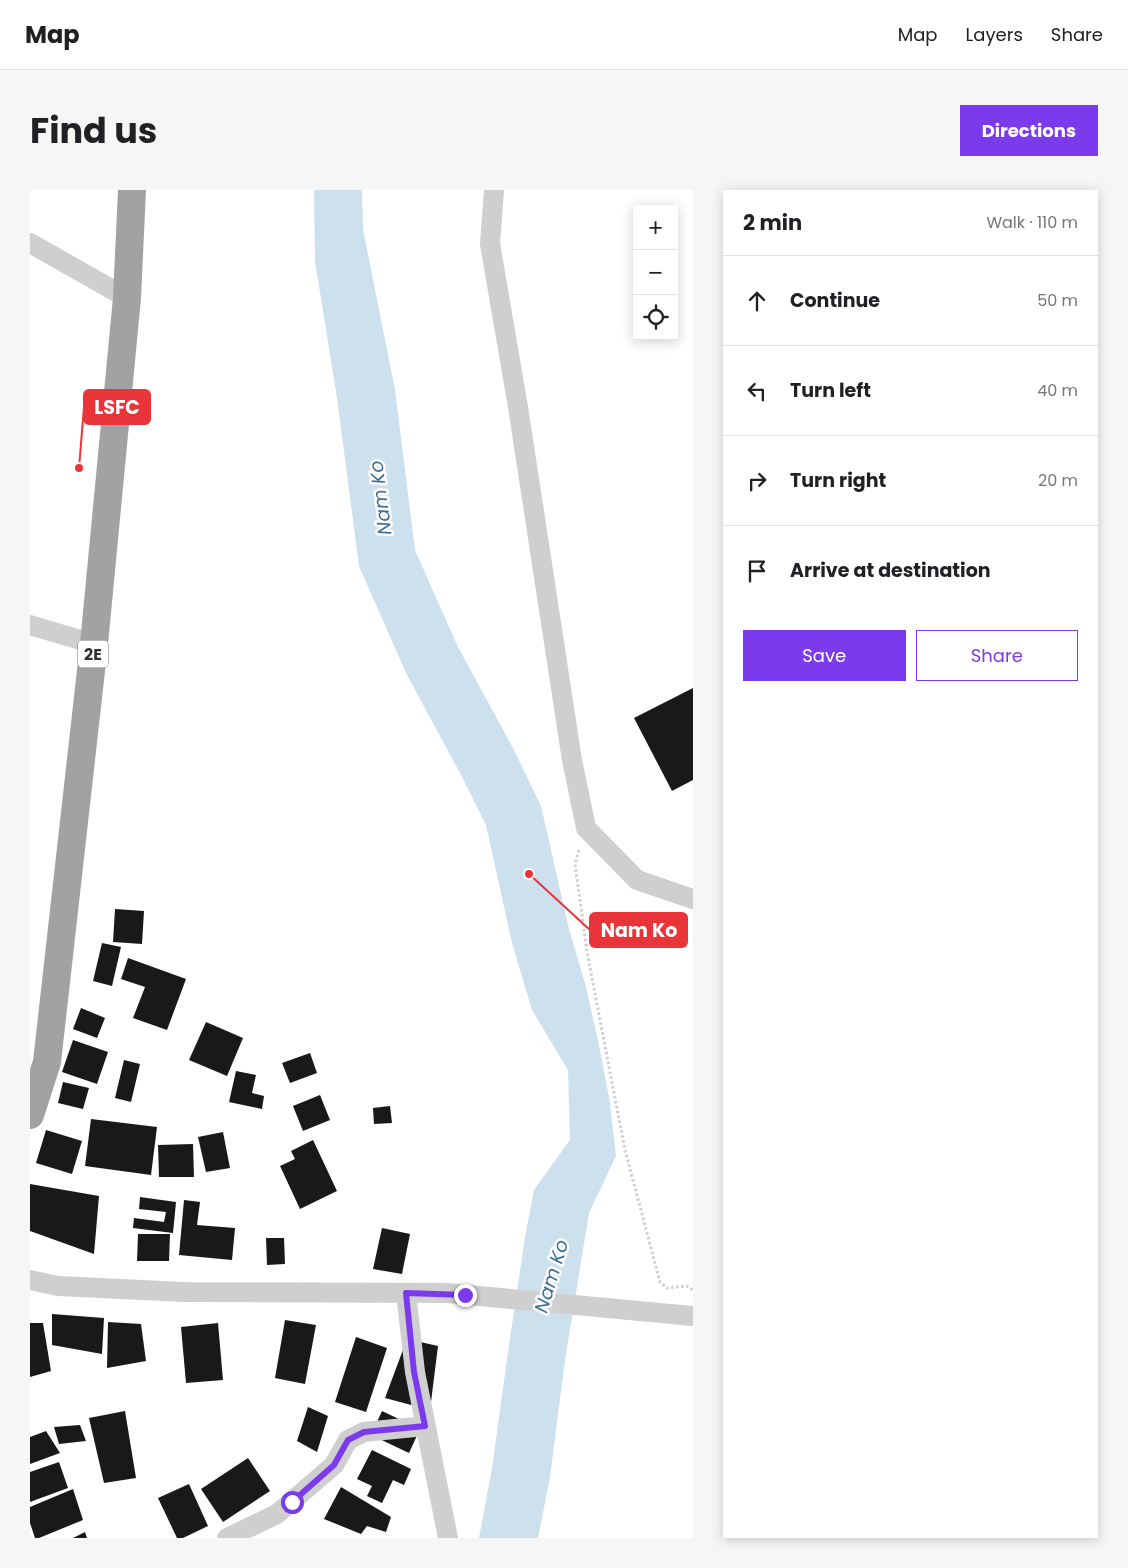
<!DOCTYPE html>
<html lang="en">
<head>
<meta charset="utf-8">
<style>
	:root { --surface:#fff; --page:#f6f6f6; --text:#202124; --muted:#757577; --line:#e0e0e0; --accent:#7c3aed }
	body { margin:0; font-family:Poppins,sans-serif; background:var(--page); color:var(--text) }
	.controls { position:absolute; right:15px; top:15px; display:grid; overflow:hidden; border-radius:0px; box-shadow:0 2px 12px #0003 }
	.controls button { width:45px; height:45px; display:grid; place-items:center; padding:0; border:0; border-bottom:1px solid var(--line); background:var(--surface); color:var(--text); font:25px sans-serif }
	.stop { position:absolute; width:15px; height:15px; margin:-11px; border:4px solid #7c3aed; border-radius:50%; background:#fff }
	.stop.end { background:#7c3aed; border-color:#fff; box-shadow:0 1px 5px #0008 }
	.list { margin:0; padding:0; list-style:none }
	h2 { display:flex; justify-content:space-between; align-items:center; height:65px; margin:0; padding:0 20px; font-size:21px }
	h2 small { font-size:16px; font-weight:400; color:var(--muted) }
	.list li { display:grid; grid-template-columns:32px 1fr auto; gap:15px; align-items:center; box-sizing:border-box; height:90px; padding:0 20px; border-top:1px solid var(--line) }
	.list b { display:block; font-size:19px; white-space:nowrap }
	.list em { font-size:16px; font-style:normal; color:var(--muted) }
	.actions { display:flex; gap:10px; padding:15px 20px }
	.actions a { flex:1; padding:11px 0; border:1px solid var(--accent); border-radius:0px; text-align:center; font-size:18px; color:var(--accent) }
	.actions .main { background:var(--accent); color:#fff }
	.icon { flex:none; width:28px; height:28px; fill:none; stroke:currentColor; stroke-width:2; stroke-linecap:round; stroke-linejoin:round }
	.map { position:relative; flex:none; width:663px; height:1348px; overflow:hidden; border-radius:0px }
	header { display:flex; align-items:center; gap:30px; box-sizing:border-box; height:70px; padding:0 25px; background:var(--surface); border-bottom:1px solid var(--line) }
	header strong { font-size:24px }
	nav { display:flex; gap:28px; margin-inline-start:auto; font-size:18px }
	.intro { display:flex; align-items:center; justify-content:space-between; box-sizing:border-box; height:120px; padding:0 30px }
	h1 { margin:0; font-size:35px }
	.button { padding:12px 22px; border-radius:0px; background:var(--accent); color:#fff; font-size:18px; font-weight:700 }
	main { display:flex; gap:30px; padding:0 30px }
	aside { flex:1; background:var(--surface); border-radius:0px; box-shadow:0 2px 12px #0003 }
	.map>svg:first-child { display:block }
	.water { fill:#cde0ee }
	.building { fill:#191919 }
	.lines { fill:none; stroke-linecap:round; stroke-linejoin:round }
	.path { stroke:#cfcfcf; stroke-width:3; stroke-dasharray:2.5 2.5; stroke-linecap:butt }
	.minor { stroke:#cfcfcf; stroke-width:20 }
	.trunk { stroke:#a2a2a2; stroke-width:28 }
	.route { stroke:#7c3aed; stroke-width:6 }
	.labels { text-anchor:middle; stroke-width:5; stroke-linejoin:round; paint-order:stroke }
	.shield { fill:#fff; stroke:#707070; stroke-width:1 }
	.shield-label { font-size:16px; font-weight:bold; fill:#323232 }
	.water-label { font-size:19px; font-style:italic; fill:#3d7097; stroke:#fff }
	.leader { fill:none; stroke:#e93439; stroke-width:2 }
	.callout-dot { fill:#e93439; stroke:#fff; stroke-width:2 }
	.callout { fill:#e93439; stroke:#e93439; stroke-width:2 }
	.callout-label { font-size:19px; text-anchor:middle; font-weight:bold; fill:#fff }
</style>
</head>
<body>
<header>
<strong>Map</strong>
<nav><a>Map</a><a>Layers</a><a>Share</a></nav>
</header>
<div class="intro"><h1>Find us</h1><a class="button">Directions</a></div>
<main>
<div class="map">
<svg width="663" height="1348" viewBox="0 0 663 1348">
	<rect width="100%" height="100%" fill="#fff"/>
	<path class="water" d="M284,0h48l1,39 32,161 20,160 43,97 55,101 28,58 28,123 17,58 13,58 11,58 6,53 -27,57 -24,147 -15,117 -12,61h-59l13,-70 16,-116 17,-115 9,-47 36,-50 -2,-70 -36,-60 -20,-67 -26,-118 -25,-50 -55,-102 -47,-107 -22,-168 -22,-137z"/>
	<path class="building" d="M663,498v92l-21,11 -38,-73z
		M85,719l29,2 -2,33 -29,-2z
		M72,753l19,4 -9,39 -19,-5z
		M98,768l58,21 -19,51 -34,-12 12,-31 -24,-8z
		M51,818l24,10 -8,20 -24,-9z
		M176,832l37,16 -16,38 -38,-16z
		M43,850l35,12 -11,32 -35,-12z
		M280,863l7,20 -27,10 -8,-20z
		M94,870l16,4 -9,38 -16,-4z
		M206,881l20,4 -4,18 12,3 -2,13 -33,-7z
		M33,892l26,6 -6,21 -25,-6z
		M290,905l10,25 -27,11 -10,-25z
		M360,916l2,17 -18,1 -1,-16z
		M61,929l66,8 -6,48 -66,-9z
		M16,940l36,11 -10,33 -36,-11z
		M193,942l7,36 -24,4 -8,-35z
		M283,950l24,51 -37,18 -20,-43 15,-7 -4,-8z
		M163,954l1,33h-35l-1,-32z
		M0,994l69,12 -5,58 -64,-23z
		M110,1007l36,5 -3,31 -40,-5 1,-10 30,4 2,-10 -27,-3z
		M154,1010l16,2 -3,23 38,3 -3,32 -53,-5z
		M352,1038l28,6 -8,40 -29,-5z
		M108,1044h32l-1,27h-32z
		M236,1048h18l1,26 -18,1z
		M22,1124l52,4 -2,36 -50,-9z
		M255,1130l31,5 -11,59 -30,-6z
		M78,1132l33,2 5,37 -39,7z
		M0,1133h13l8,48 -21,6z
		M188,1133l5,57 -37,3 -5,-56z
		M326,1147l31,11 -21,64 -31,-10z
		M377,1149l31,7 -8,64 -45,-12z
		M278,1217l20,9 -11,36 -20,-11z
		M95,1221l11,67 -32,5 -15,-65z
		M352,1221l38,18 -11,24 -38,-18z
		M50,1235l6,16 -27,3 -5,-17z
		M16,1241l14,22 -30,11v-27z
		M342,1260l39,19 -7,16 -11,-5 -11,23 -15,-7 5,-10 -15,-7z
		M218,1268l22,33 -47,31 -22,-33z
		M29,1272l9,26 -38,14v-30z
		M159,1294l19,42 -25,12h-6l-19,-40z
		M311,1297l50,30 -5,15 -19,-6 -6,8 -37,-15z
		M43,1299l10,31 -44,18h-4l-5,-15v-16z
		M55,1342l2,6h-14z"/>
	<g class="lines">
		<path class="path" d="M549,660l-4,14 12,88 38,198 35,132 7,6 20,-2 6,4"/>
		<path class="minor" d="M464,0l-4,54 28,163 54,353 14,68 51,52 56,19
			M0,53l97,55
			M0,435l64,19
			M0,1090l28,6 126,6 263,1 246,23
			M376,1103l9,79 33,166
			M197,1348l50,-24 57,-49 14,-25 16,-8 61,-6"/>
		<path class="trunk" d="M0,925l17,-53 47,-418 33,-346 5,-108"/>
	</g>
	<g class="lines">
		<path class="route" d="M262,1312l42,-37 14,-25 16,-8 61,-6 -11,-54 -8,-79 59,2"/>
	</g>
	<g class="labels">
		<rect class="shield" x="48" y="450.5" width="30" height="27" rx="4"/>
		<g class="shield-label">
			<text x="63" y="470">2E</text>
		</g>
		<g class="water-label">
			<text transform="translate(350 308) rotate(-97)" y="7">Nam Ko</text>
			<text transform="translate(521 1086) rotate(-73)" y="7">Nam Ko</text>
		</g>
	</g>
	<path class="leader" d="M49 278L54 217M499 684L560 740"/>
	<g class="callout-dot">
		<circle cx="49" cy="278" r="5"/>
		<circle cx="499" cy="684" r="5"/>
	</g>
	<g class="callout">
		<rect x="54" y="200" width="66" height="34" rx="5"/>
		<rect x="560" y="723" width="97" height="34" rx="5"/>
	</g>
	<g class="callout-label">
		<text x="87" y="224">LSFC</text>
		<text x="609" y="747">Nam Ko</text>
	</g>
</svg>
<div class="controls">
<button>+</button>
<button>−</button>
<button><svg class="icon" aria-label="locate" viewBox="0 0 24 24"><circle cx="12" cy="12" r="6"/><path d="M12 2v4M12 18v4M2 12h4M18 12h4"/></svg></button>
</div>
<div class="stop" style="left:262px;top:1312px"></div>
<div class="stop end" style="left:435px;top:1105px"></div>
</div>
<aside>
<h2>2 min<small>Walk · 110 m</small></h2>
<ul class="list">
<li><svg class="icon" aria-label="ahead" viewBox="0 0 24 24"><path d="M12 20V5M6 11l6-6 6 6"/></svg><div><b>Continue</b></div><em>50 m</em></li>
<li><svg class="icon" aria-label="left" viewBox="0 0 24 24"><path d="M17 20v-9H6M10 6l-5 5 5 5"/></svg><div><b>Turn left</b></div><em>40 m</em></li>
<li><svg class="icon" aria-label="right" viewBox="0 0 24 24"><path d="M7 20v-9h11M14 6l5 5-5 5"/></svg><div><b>Turn right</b></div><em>20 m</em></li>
<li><svg class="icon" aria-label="arrive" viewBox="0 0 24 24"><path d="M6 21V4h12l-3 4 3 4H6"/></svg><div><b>Arrive at destination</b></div></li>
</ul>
<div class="actions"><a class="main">Save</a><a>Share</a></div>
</aside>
</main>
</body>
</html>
